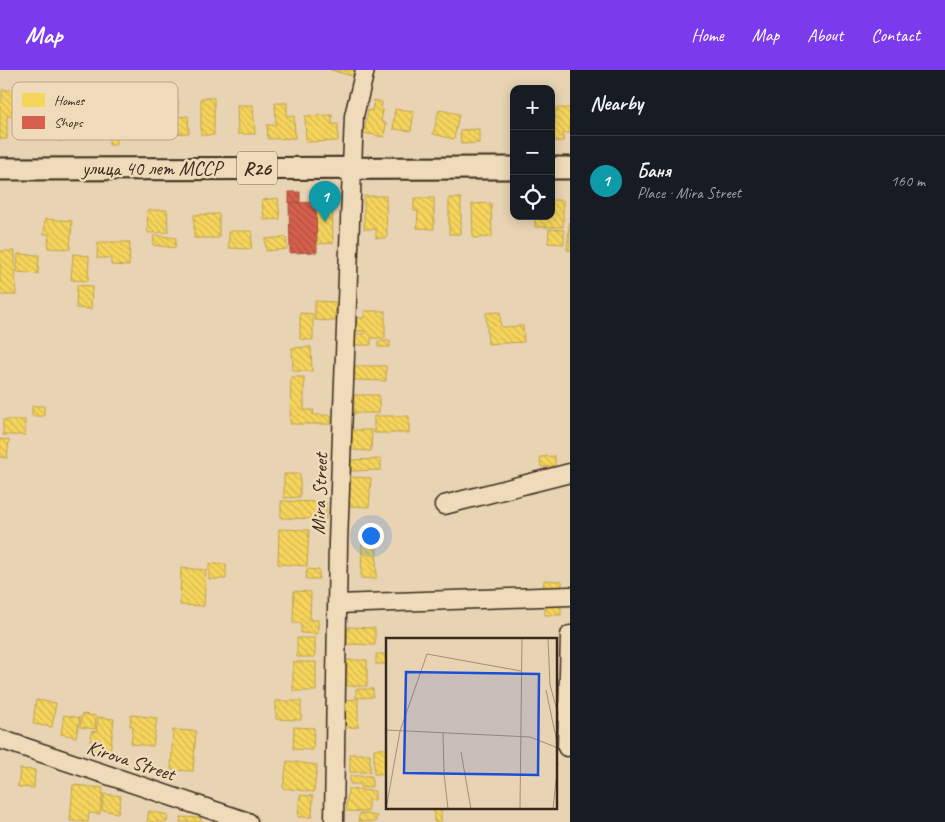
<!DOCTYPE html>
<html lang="en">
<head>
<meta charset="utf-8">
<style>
	:root { --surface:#171b24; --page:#242831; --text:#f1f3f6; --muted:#9ea1a6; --line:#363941; --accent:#7c3aed }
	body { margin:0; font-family:Caveat,sans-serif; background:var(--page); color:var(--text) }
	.controls { position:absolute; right:15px; top:15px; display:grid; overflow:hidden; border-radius:10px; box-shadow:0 2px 12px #0003 }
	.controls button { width:45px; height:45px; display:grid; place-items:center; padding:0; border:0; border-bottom:1px solid var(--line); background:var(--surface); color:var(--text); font:25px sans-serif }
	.you { position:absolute; left:370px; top:465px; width:18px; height:18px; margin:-12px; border:4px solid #fff; border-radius:50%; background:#1a73e8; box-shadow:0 0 0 8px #1a73e833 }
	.badge { display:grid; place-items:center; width:32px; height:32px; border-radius:50%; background:var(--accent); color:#fff; font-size:16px; font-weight:700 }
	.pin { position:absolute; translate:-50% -41px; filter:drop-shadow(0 1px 2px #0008) }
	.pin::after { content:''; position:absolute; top:26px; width:18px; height:15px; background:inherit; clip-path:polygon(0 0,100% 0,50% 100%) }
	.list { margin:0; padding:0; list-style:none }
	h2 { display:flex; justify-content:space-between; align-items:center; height:65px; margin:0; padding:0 20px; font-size:21px }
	h2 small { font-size:16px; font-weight:400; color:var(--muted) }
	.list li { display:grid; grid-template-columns:32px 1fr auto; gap:15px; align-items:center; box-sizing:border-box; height:90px; padding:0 20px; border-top:1px solid var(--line) }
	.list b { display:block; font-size:19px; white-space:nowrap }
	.list p { margin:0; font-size:16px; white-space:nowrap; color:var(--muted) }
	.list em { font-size:16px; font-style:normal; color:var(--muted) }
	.icon { flex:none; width:28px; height:28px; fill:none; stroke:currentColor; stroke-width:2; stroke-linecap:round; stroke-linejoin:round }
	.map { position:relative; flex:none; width:570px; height:752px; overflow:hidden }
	header { display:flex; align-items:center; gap:30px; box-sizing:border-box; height:70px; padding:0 25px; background:var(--accent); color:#fff }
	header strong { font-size:24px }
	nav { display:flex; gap:28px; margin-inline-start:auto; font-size:18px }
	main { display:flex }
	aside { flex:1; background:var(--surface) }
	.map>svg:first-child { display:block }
	.homes { fill:url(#homes-back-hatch); stroke:#bea249 }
	.shops { fill:url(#shops-back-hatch); stroke:#a8503f }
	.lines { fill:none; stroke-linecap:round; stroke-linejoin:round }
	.minor-casing { stroke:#3b2a1e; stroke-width:21 }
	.major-casing { stroke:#3b2a1e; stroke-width:25 }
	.minor { stroke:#efdab9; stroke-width:18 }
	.major { stroke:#efdab9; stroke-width:21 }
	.labels { text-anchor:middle; stroke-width:5; stroke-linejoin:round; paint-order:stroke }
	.shield { fill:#efdab9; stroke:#715f4c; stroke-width:1 }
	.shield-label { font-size:19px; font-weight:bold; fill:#3b2a1e }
	.street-label { font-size:20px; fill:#3b2a1e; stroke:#efdab9 }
	.inset-road { fill:none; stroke:#a38f77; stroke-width:1 }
	.view { fill:#1d4ed8; fill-opacity:0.15; stroke:#1d4ed8; stroke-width:2.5 }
	.inset-edge { fill:none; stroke:#3b2a1e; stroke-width:2.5 }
	.key { fill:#efdab9; stroke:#b9a58a; stroke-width:1 }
	.key-label { font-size:14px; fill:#3b2a1e }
</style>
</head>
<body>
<header>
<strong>Map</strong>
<nav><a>Home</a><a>Map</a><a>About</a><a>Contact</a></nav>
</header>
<main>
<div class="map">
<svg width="570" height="752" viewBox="0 0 570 752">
	<defs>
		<pattern id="homes-back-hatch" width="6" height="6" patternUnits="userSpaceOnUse" patternTransform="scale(1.25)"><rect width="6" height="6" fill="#f6d55c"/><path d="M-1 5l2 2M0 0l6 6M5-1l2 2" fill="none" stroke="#d4b750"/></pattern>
		<pattern id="shops-back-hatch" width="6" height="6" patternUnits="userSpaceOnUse" patternTransform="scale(1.25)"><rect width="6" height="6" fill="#d6604d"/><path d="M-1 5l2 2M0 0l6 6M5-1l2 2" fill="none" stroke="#af4f3f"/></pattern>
	</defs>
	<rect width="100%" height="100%" fill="#e8d3b3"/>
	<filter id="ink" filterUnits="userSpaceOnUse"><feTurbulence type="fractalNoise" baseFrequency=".02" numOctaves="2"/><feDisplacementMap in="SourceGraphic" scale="10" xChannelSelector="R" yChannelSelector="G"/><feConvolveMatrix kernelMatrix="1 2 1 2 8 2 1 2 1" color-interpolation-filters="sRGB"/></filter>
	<g filter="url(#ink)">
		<path class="homes" d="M331,0h23l-2,6z
			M2,20h15l-1,26h-9v23h-7v-39h2z
			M201,28h13v37h-13z
			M178,29v18l10,-1 1,17 -20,1 -1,-34z
			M374,30l8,2 -1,8h2l-2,12 5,1 -2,14 -20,-4 4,-23 4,1z
			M64,32v12l11,-1 1,27 -18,1 -1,-25 -8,1 -1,-14z
			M275,33h12v13h7l1,22 -27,1 -1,-14h9z
			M237,35h16l2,29h-17z
			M556,38h14v25h-7v8h-12v-19h4z
			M395,39l19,2 -3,20 -18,-2z
			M439,40l20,4 -5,25 -21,-5z
			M332,45v9h6v17l-32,1 -1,-26z
			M116,48h21v19h-21v8h-7v-23h7z
			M479,59v14l-18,1 -1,-14z
			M316,120h16l1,53 -16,1z
			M364,126h22l1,42h-11v-9h-12z
			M278,128l2,21 -16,1 -2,-20z
			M414,128h20v31l-17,-1 1,-17h-4z
			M449,128h12v36h-12z
			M551,130h12v27h-28v-11h16z
			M491,133l1,34 -19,1 -1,-34z
			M147,140h20l1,22 -20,1z
			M219,144v24h-25v-23z
			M570,146v35l-3,-1z
			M45,149l27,2 -2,28 -22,-1 1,-14h-5z
			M549,159l15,1v14l-16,-1z
			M229,161h23l-1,18 -22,-1z
			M154,165l22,3 -1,10 -22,-3z
			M286,167l1,12 -21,2 -1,-12z
			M98,172h32l-1,24 -18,-1v-7h-14z
			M0,181h15l1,44h-16z
			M18,184l21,1 -1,19 -21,-2z
			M73,184l16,2 -1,25 -17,-1z
			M77,215l15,1 -1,23 -15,-1z
			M315,231l21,1 -1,19 -20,-1z
			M364,241h21v27h-14v7h-19v-11h13v-3h-9v-13h8z
			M500,242l1,15 22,-1 1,16 -36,2 -2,-31z
			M300,243l13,1v26l-13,-1z
			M378,271h12v6h-12z
			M311,277l1,24h-19l-1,-23z
			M355,296h31v15l-31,-1z
			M291,307h13v33h10l-1,5h18v9h-41z
			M354,325h25v18h-25z
			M32,336h12v10h-12z
			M374,346h35v17h-35z
			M3,350h22v15h-22z
			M352,360h20l-1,21 -19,-1z
			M0,369l9,1 -2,18 -7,-1z
			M555,386v10l-14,1 -1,-10z
			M381,389v11l-30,1v-11z
			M284,404h16v23l-16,1z
			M350,407l21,1 -2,29 -20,-1z
			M281,431l45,1v17l-45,-1z
			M279,459l30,1 -2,36 -29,-2z
			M362,473l15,1 -1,35 -15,-1z
			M209,494h17v15h-17z
			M181,498l25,2 -2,36 -24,-1z
			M307,499l12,1v9h-13z
			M544,510l18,1v12h-19z
			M294,521l17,1 -1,28h8v14l-17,-1v-10h-8z
			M545,535h16v10h-16z
			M348,557l27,1v17l-28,-1z
			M297,568h18v19h-18z
			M376,584h12v10h-12z
			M347,590h20v26h-20z
			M293,592h23v29h-23z
			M356,619h17v8l-17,1z
			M358,629v28l-13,1v-28z
			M36,630l20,3 -4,24 -19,-3z
			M276,631h25v19l-25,-1z
			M82,644l14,2 -1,13 -15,-2z
			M64,645l16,3 -4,19 -15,-3z
			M131,645l26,3 -4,28 -22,-2 2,-18h-3z
			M98,647l16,2 -4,34 -20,-3 2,-19 4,1z
			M294,657l20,1 -1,22 -20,-1z
			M173,660l23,1 -3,40 -22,-1z
			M374,679h14v9h-3v16h-11z
			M350,684h20v18h-20z
			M287,691l30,4 -3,27 -31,-4z
			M20,699l15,1 -1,18 -16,-1z
			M350,706h22v11l-12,1v-4h-10z
			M73,715l30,3 -3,26 -11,-1 -1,9 -18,-1z
			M348,719l27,2v9h-7v12l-22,-1z
			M104,724l17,2 -3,17 -16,-3z
			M300,725l13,1 -1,21h-14z
			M434,738h7v14h-7z
			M149,741l19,4 -1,7h-20z
			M360,743l17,3 -2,6 -17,-1z
			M181,747l20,1v4h-21z"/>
		<path class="shops" d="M289,122h11v10l-11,1z
			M316,132l1,50 -27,1 -1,-50z"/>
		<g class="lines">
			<g class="minor-casing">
				<path id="minor" d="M444,435l126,-32
					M337,534l233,-8
					M0,669l248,83
					M567,677l3,-112
					M334,752l4,-280 14,-374 2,-52 11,-46"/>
			</g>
			<g class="major-casing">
				<path id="major" d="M551,98h19
					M0,99l514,-1"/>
			</g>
			<use href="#minor" class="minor"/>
			<use href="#major" class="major"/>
		</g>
	</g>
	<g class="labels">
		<rect class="shield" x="237" y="81.5" width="40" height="33" rx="4"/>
		<g class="shield-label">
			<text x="257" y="105">R26</text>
		</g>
		<g class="street-label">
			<text x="152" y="105">улица 40 лет МССР</text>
			<text transform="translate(319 424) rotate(-88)" y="7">Mira Street</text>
			<text transform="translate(131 690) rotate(18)" y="7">Kirova Street</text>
		</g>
	</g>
	<g transform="translate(386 568)">
		<rect width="171" height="171" fill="#e8d3b3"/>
		<path class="inset-road" d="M162,0l2,47 8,29M160,52l12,57M0,92l144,7 28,11M75,114l10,57M31,135l27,1 -1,-42M58,136l4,35M0,171l14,-78 27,-77 94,17M134,171l2,-171M167,171l5,-47"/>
		<path class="view" d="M20,34l133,2 -1,101 -134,-2z"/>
		<rect width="171" height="171" class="inset-edge"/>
	</g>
	<rect x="12" y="12" width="166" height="58" rx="8" class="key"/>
	<rect x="22" y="23" width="23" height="14" fill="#f6d55c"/>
	<rect x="22" y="46" width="23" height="13" fill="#d6604d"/>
	<g class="key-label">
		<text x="54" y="35">Homes</text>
		<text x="54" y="57">Shops</text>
	</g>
</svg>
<div class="controls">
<button>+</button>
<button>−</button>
<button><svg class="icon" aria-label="locate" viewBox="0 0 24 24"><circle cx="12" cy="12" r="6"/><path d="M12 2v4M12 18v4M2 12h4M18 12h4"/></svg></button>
</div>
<div class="you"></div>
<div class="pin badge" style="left:325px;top:152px;background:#0f9aa8">1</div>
</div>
<aside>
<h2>Nearby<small></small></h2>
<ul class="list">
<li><span class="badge" style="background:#0f9aa8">1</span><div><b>Баня</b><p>Place · Mira Street</p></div><em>160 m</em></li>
</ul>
</aside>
</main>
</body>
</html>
